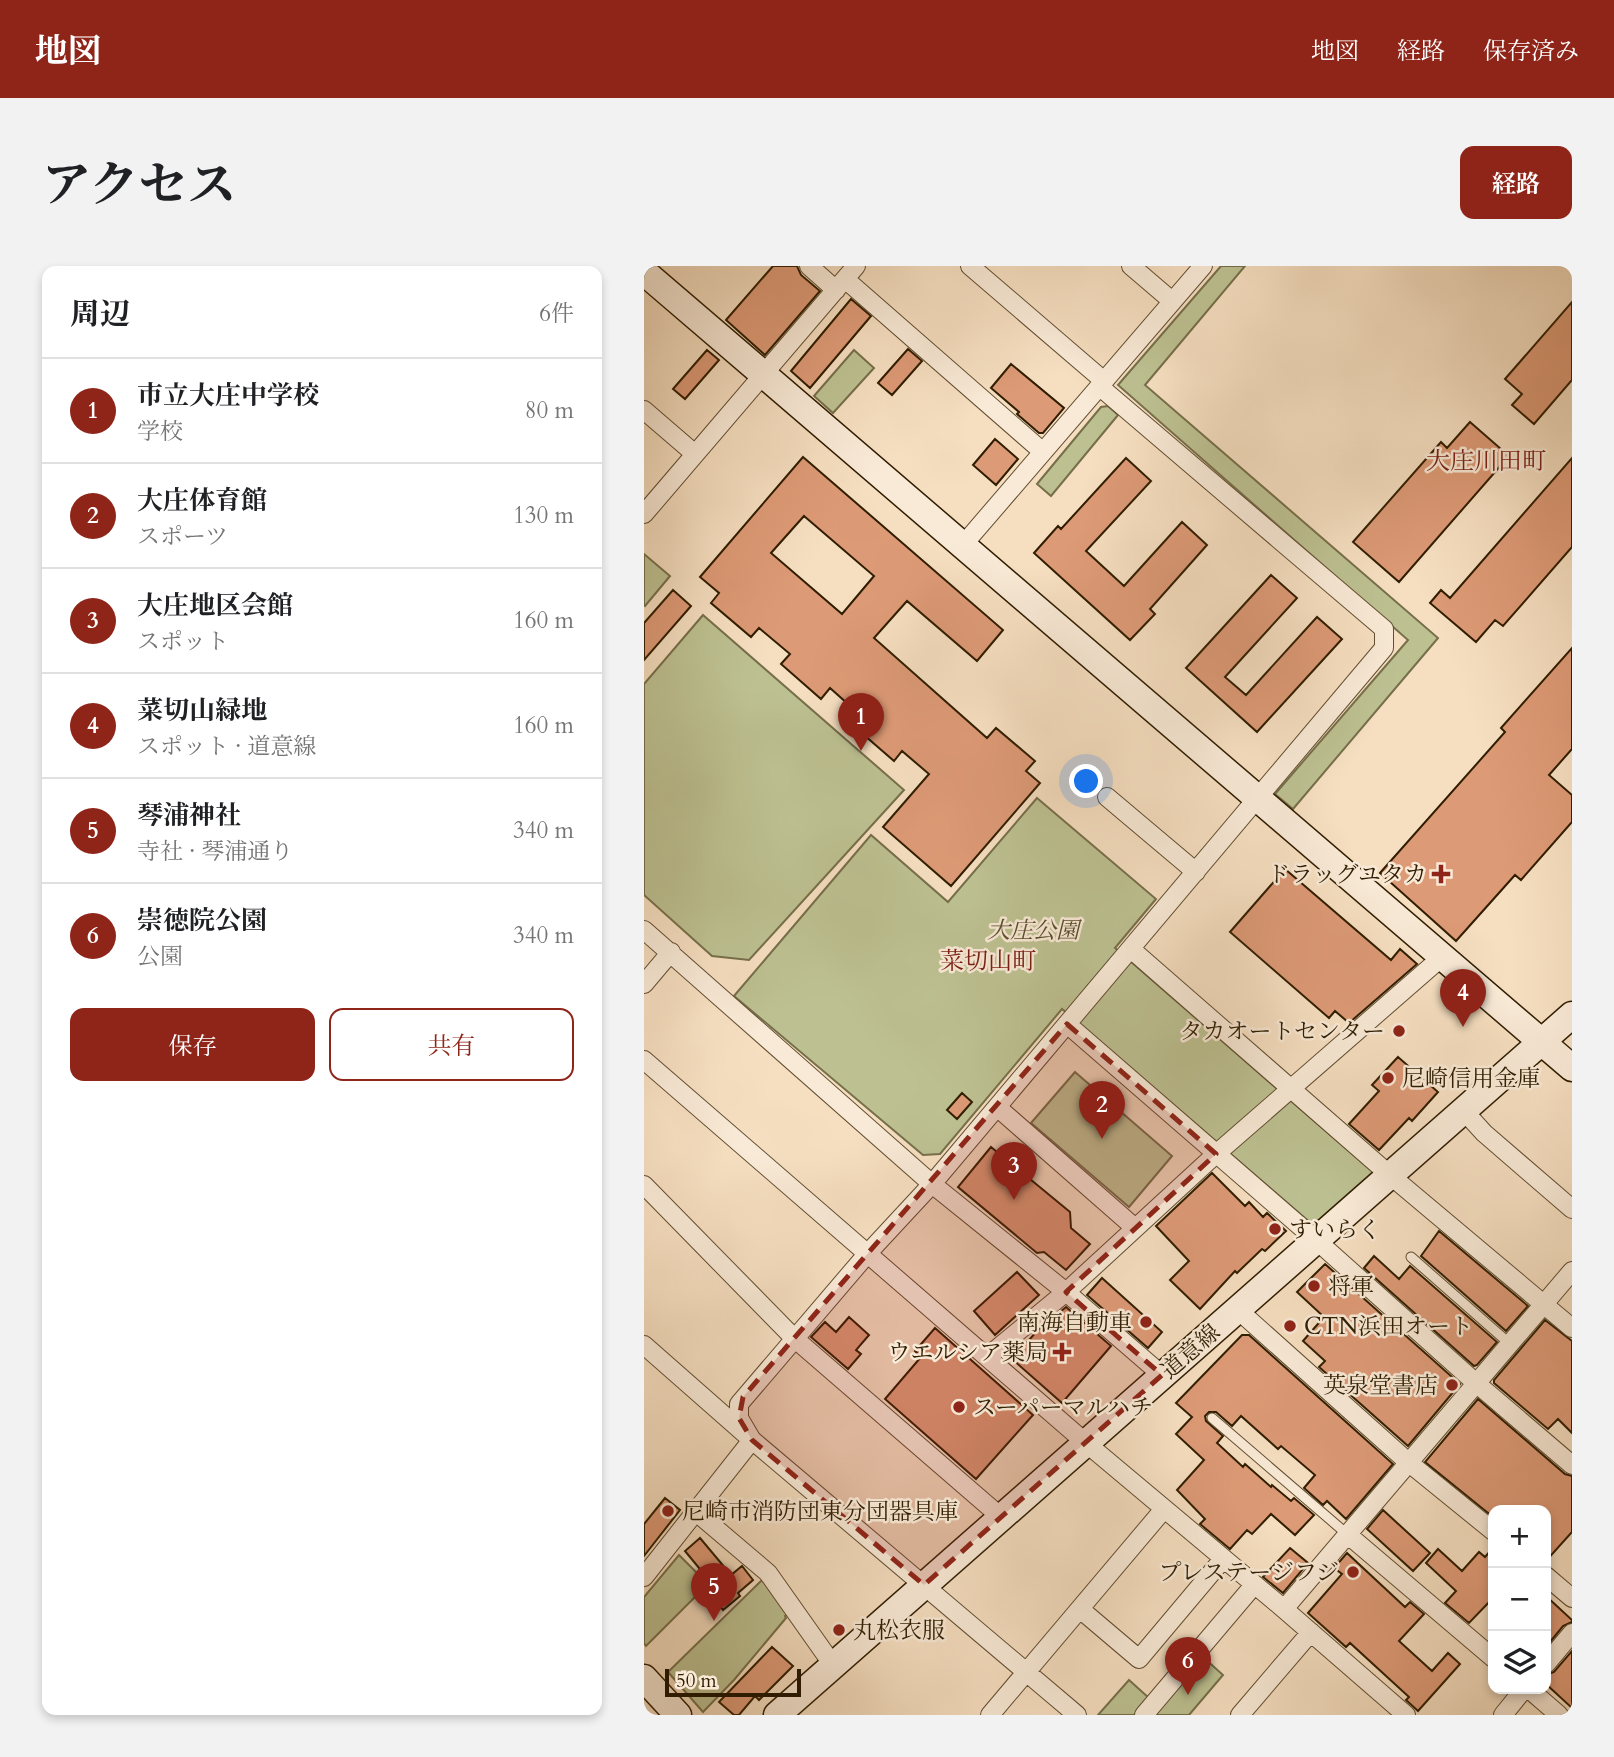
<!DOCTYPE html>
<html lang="ja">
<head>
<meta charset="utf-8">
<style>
	:root { --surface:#fff; --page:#f2f2f2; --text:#202124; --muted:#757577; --line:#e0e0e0; --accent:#8f2418 }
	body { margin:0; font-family:Cardo,"Noto Serif JP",serif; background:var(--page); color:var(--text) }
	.controls { position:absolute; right:21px; bottom:21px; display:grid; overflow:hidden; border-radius:14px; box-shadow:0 4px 10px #0003 }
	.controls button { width:63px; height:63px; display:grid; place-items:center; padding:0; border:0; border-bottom:2px solid var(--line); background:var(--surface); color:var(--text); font:35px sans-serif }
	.scale { position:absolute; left:21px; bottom:18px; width:136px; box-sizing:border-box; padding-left:7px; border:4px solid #301d01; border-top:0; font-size:19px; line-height:24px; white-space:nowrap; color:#301d01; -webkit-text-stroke:5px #f9ead7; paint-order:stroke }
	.you { position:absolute; left:443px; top:516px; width:24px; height:24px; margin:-18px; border:5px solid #fff; border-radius:50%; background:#1a73e8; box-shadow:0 0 0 10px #1a73e833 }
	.badge { display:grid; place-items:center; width:46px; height:46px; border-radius:50%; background:var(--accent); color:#fff; font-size:23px; font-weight:700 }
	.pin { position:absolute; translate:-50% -58px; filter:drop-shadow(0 2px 4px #0008) }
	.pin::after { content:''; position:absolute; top:37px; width:24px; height:21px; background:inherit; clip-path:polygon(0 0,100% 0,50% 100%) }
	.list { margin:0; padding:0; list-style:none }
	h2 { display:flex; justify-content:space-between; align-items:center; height:91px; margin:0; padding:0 28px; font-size:30px }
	h2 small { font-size:23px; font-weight:400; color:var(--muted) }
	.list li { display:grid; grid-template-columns:46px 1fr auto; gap:21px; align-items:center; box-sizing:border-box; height:105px; padding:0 28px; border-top:2px solid var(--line) }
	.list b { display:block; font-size:26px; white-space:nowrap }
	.list p { margin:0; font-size:23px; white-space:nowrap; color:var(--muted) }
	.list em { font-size:23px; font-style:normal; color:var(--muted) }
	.actions { display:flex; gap:14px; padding:21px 28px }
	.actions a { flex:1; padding:16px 0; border:2px solid var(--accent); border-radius:14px; text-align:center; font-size:24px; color:var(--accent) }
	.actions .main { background:var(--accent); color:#fff }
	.icon { flex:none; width:38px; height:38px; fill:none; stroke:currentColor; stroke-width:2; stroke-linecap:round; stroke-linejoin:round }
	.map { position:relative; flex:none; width:928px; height:1449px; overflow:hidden; border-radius:14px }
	header { display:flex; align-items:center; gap:42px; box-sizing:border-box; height:98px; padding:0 35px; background:var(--accent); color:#fff }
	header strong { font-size:33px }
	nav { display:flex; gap:38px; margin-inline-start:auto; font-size:24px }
	.intro { display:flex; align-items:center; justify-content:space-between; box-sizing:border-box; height:168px; padding:0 42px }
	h1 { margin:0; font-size:49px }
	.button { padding:18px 32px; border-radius:14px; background:var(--accent); color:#fff; font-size:24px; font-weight:700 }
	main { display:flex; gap:42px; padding:0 42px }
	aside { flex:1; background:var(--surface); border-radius:14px; box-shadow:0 4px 10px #0003 }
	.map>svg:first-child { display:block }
	.green { fill:#bdc192; stroke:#766f4a; stroke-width:2 }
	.building { fill:#dd9a76; stroke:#301d01; stroke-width:2; fill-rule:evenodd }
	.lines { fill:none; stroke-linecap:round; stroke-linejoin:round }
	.lane-casing { stroke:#624e31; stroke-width:11 }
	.street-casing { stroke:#624e31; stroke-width:20 }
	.secondary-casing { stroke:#301d01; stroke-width:29 }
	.lane { stroke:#f9ead7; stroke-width:9 }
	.street { stroke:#f9ead7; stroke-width:18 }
	.secondary { stroke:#f9ead7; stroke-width:26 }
	.marked { fill:#8f2418; fill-opacity:0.2; stroke:#8f2418; stroke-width:5; stroke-dasharray:14 9; stroke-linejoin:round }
	.poi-dot { fill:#8f2418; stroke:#f9ead7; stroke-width:2.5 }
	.labels { text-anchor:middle; stroke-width:5; stroke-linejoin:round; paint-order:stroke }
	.poi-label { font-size:23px; fill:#301d01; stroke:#f9ead7; text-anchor:start }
	.park-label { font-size:23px; font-style:italic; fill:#5a4e2c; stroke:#f9ead7 }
	.street-label { font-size:23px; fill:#301d01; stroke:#f9ead7 }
	.neighbourhood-label { font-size:24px; fill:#7a1f14; stroke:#f9ead7 }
</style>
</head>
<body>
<header>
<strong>地図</strong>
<nav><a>地図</a><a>経路</a><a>保存済み</a></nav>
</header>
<div class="intro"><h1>アクセス</h1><a class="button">経路</a></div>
<main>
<aside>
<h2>周辺<small>6件</small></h2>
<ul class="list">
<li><span class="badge">1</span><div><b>市立大庄中学校</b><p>学校</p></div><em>80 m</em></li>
<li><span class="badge">2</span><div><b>大庄体育館</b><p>スポーツ</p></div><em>130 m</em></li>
<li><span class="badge">3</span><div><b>大庄地区会館</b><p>スポット</p></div><em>160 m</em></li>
<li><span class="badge">4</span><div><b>菜切山緑地</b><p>スポット · 道意線</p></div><em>160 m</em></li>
<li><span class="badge">5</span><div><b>琴浦神社</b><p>寺社 · 琴浦通り</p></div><em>340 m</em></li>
<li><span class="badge">6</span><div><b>崇徳院公園</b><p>公園</p></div><em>340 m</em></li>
</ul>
<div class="actions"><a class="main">保存</a><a>共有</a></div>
</aside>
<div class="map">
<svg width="928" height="1449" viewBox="0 0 928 1449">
	<rect width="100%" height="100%" fill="#f6dfc1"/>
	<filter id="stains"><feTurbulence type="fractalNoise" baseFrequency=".00286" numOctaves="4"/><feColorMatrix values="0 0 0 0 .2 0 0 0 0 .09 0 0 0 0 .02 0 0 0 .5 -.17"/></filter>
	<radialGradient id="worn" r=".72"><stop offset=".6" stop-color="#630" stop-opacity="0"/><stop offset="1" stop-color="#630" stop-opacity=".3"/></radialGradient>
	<path class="green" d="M577,0h24l-100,119 293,253 -145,171 -18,-15 133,-154 -290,-255z
		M210,84l20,18 -41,45 -19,-17z
		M464,140l10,9 -67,81 -14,-12 64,-77z
		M0,288l26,22 -25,30 -1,-1z
		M59,349l201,175 -155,170 -37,-4 -68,-61v-211z
		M393,532l119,101 -41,49 258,224 -60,53 -251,-216 -122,145 -17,1 -189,-159 137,-161 77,67z
		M431,806l97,84 -43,51 -98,-84z
		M35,1289l29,29 -62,62 -2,-3v-46z
		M119,1313l26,34 -4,3 1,2 -52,62 -31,32 -35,-40z
		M559,1391l20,18 -34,40h-36z
		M485,1414l20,18 -15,17h-36z"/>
	<path class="building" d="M129,0h24l4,9 19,16 -55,64 -39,-35z
		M207,33l20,17 -61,72 -19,-17z
		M928,36v78l-38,44 -22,-19 10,-11 -17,-15z
		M264,83l14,12 -30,34 -14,-12z
		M63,84l12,10 -34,39 -12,-10z
		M367,98l53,44 -21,25h-4l-22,-19 2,-2 -28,-24z
		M826,156l39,34 -110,126 -46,-40 88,-100 6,6z
		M351,173l23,20 -22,26 -23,-20z
		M159,191l200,173 -26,31 -70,-60 -33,37 113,100 9,-10 39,33 -9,10 14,12 -89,103 -68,-59 46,-53 -27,-23 -8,10 -45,-39 9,-9 -28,-25 -9,11 -40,-35 9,-10 -31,-26 -8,9 -40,-34 8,-10 -19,-16zM160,250l70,60 -32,38 -71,-61z
		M482,192l25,23 -65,70 38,35 58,-64 25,23 -57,64 5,5 -25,26 -96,-87 24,-27 3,3z
		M928,192v89l-69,79 -8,-6 -19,22 -46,-39 11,-13 9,8z
		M627,309l26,23 -72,79 21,18 71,-78 25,22 -85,93 -71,-64z
		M29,324l18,16 -47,54v-37z
		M928,382v101l-23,26 23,20v27l-51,58 -6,-5 -59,66 -76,-68 125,-141 -4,-4z
		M641,603l106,91 9,-11 17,15 -68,59 -14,-12 -6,7 -99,-86z
		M754,791l40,35 -26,29 -3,-3 -30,32 -30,-26 30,-33 -7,-6z
		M318,827l10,9 -15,17 -10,-9z
		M347,881l79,65 1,16 19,16 -24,26 -22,-18 -7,1 -79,-66z
		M568,907l33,33 4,-4 14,15 4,-4 19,18 -21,20 -3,-2 -25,24 -2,-2 -35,38 -30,-29 19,-19 -33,-35z
		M795,965l89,75 -22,25 -85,-75z
		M730,990l25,23 11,-13 87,76 -20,23 -3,1 -110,-98z
		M681,998l135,120 -52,62 -89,-79 6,-6 -22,-20 21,-24 -27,-25z
		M373,1006l22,23 -44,40 -21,-24z
		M458,1012l60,54 -14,16 -61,-53z
		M422,1041l45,39 -49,57 -50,-44 25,-28z
		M205,1051l20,18 -13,15 5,4 -13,15 -37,-32 14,-15 11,10z
		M901,1054l27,21v92l-14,-14 -10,10 -54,-46v-3z
		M291,1062l98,87 -57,64 -91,-80 36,-42 -6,-6z
		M598,1069h7l144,129 -47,55 -19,-18 -4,4 -19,-17 11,-13 -34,-29 -3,3 -37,-33 -9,10 -16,-14h-7l-4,4 1,5 17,15 -6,7 26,24 2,-3 26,23 1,-2 19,16 3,-3 20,17 -19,20 -24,-21 -19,20 -5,-4 -17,19 -30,-25 5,-5 -28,-29 27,-30 -28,-26 16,-17 -16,-14z
		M834,1133l87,75 7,2v56l-26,29v-51h-53v7l-68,-55z
		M21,1232l15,12 -36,46v-32z
		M739,1244l47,43 -17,18 -46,-42z
		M56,1272l31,37 11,-9 11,14 -15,13 2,3 -17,14 -3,-4 -4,3 -10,-12 5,-3 -3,-3 6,-5 -29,-35z
		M646,1282l18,15 -25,30 -20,-16z
		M849,1282v50l-24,25 -24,-20 11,-12 -30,-28 12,-14 24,22 17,-19 6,5z
		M703,1287l58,54 5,-5 14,12 -25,27 33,30 16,-18 12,11 -42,47 -12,-11 3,-3 -59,-54 -4,4 -38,-34 34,-39 -8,-6z
		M902,1330l26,24v2l-9,4 -17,21z
		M128,1381l21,19 -34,34 -4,-4 -16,19h-5l-15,-13z
		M928,1385v57l-26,-24v-9l8,-3z"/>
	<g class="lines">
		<g class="lane-casing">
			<path id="lane" d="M767,991l99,87
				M568,1152l135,116"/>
		</g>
		<g class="street-casing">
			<path id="street" d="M165,0l27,24
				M326,0l134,115
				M487,0l41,35
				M201,13l198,173
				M0,144l51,44
				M0,248l212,-248
				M319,279l240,-279
				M463,531l89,75
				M0,664l288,254 134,108 -79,65
				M487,683l260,227 181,152
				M0,718l27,-32
				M423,758l249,216 160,143 96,82
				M0,794l442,383 198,166 122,106
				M353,841l137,120
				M820,845l20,22 88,76
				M0,919l150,153 207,179
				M593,1043l171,153 85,69
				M0,1079l108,95 -108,137
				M518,1109l-96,-83 150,-138 226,-197
				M51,1245l73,62 65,92
				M703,1268l146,124
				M902,1310l26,22
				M436,1343l59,50 84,-100
				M640,1343l288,-338
				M902,1398l26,-31
				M885,1423l30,26
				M346,1449l174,-206
				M433,1449l-325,-275 -13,-22v-14l129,-151 64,-69 452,-536v-19l-285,-243
				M500,1449l110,-130
				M596,1449l71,-83
				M859,1449l21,-26"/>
		</g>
		<g class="secondary-casing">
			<path id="secondary" d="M0,6l928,796
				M0,1412l34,37
				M133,1449l795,-700"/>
		</g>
		<use href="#lane" class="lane"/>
		<use href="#street" class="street"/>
		<use href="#secondary" class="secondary"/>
	</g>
	<path class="marked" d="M423,758l149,130 -150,138 96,83 -238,210 -172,-145 -13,-22 4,-21z"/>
	<g class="poi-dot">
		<path d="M793.5 597.5h7v7h7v7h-7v7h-7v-7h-7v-7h7z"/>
		<circle cx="755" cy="765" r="7"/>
		<circle cx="744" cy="812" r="7"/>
		<circle cx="631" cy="963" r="7"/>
		<circle cx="670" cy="1020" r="7"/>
		<circle cx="502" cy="1056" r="7"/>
		<circle cx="646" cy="1060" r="7"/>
		<path d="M414.5 1075.5h7v7h7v7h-7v7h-7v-7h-7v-7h7z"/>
		<circle cx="808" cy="1119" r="7"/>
		<circle cx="315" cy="1141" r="7"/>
		<circle cx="24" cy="1245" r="7"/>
		<circle cx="709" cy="1306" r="7"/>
		<circle cx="195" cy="1364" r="7"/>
	</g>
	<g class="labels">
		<g class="poi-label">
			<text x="783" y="616" text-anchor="end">ドラッグユタカ</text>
			<text x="741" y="773" text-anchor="end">タカオートセンター</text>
			<text x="758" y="820">尼崎信用金庫</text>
			<text x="645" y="971">すいらく</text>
			<text x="684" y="1028">将軍</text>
			<text x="488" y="1064" text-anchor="end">南海自動車</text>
			<text x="660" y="1068">CTN浜田オート</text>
			<text x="404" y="1094" text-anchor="end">ウエルシア薬局</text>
			<text x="794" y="1127" text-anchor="end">英泉堂書店</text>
			<text x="329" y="1149">スーパーマルハチ</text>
			<text x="38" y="1253">尼崎市消防団東分団器具庫</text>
			<text x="695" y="1314" text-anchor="end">プレステージフジ</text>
			<text x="209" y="1372">丸松衣服</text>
		</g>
		<g class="park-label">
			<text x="389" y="672">大庄公園</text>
		</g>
		<g class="street-label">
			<text transform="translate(546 1085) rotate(-41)" y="8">道意線</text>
		</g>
		<g class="neighbourhood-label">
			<text x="842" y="203">大庄川田町</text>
			<text x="344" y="703">菜切山町</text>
		</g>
	</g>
	<rect width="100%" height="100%" filter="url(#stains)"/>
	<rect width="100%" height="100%" fill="url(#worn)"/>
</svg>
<div class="controls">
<button>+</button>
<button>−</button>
<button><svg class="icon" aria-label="layers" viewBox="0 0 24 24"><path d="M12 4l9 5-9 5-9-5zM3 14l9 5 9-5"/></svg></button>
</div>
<div class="scale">50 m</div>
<div class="you"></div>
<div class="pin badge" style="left:217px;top:485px">1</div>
<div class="pin badge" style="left:458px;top:873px">2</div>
<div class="pin badge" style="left:370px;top:934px">3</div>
<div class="pin badge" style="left:819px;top:761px">4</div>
<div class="pin badge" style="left:70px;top:1355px">5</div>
<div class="pin badge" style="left:544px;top:1429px">6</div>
</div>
</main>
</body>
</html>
